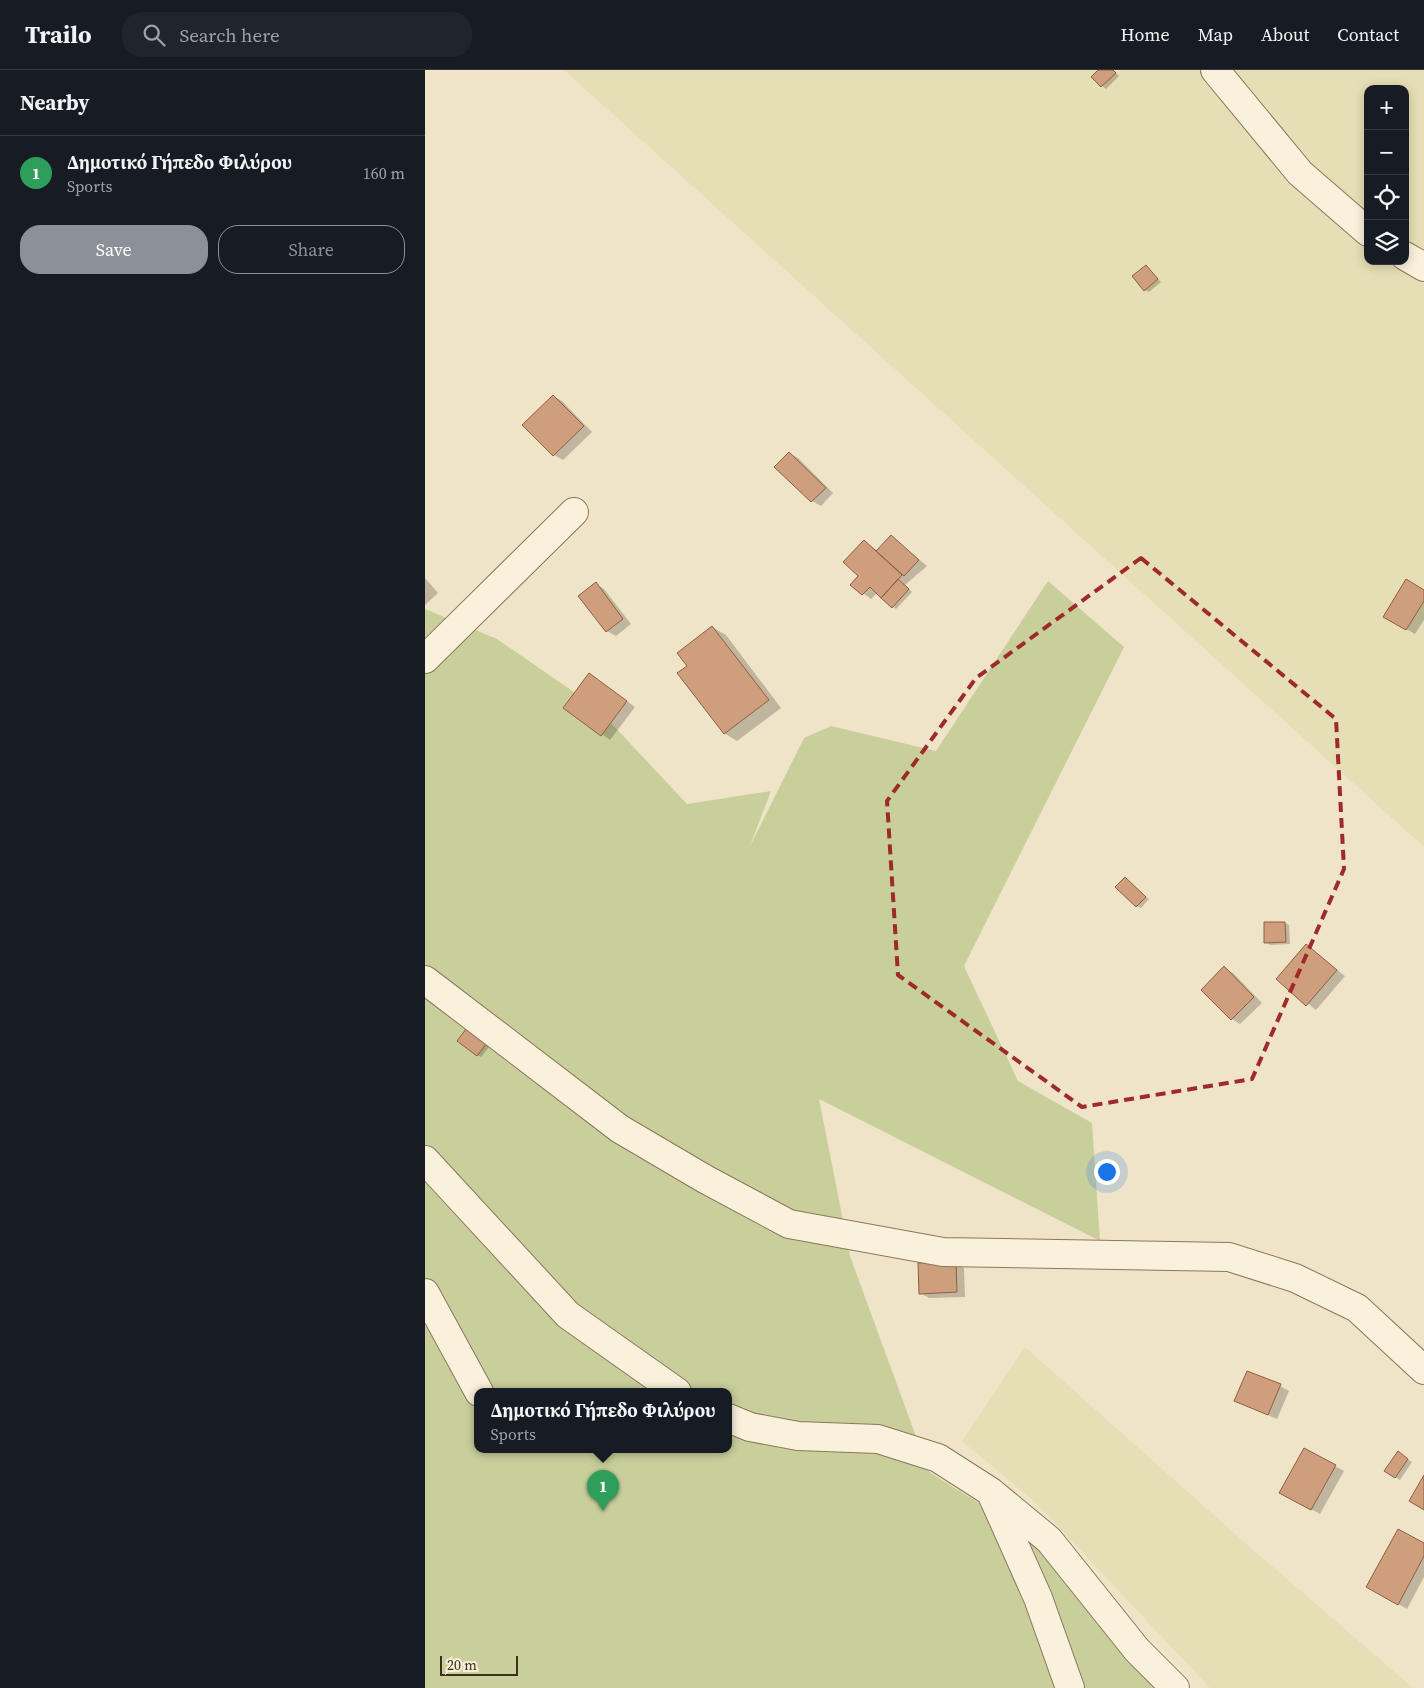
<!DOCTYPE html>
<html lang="en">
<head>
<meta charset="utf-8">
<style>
	:root { --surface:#171b24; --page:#20242c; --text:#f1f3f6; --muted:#9ea1a6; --line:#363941; --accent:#8c9099 }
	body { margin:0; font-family:"Source Serif 4",serif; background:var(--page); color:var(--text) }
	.controls { position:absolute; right:15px; top:15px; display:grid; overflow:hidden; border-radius:10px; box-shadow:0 2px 12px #0003 }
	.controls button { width:45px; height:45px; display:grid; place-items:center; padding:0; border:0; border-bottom:1px solid var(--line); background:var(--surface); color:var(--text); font:25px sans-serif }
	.scale { position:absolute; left:15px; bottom:12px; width:78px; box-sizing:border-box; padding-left:5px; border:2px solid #3d2e20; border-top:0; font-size:14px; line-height:18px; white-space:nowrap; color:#3d2e20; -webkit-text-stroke:4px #f7eed8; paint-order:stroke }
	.you { position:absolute; left:681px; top:1101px; width:18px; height:18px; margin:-12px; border:4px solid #fff; border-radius:50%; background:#1a73e8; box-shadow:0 0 0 8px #1a73e833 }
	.badge { display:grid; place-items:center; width:32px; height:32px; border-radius:50%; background:var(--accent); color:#fff; font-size:16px; font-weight:700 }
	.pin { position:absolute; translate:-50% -41px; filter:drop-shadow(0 1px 2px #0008) }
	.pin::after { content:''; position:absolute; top:26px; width:18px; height:15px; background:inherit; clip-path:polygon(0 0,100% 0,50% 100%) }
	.popup { position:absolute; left:49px; top:1318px; width:258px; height:65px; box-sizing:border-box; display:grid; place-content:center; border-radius:10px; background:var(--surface); filter:drop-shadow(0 1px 4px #0005); font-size:16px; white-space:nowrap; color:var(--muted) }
	.popup b { font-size:19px; color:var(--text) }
	.popup::after { content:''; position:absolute; left:50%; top:100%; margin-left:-10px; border:10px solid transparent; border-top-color:var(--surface) }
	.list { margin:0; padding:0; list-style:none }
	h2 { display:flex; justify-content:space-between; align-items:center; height:65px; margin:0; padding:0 20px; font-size:21px }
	h2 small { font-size:16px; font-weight:400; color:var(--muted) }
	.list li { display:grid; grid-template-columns:32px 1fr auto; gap:15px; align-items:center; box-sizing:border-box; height:75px; padding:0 20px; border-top:1px solid var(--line) }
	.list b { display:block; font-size:19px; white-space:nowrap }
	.list p { margin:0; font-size:16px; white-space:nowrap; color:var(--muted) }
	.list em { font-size:16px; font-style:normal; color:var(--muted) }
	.actions { display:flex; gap:10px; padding:15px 20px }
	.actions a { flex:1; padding:11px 0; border:1px solid var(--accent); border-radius:20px; text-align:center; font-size:18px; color:var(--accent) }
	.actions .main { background:var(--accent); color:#fff }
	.icon { flex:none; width:28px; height:28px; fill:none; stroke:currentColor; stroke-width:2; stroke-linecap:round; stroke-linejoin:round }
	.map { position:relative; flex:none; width:999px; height:1618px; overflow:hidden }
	header { display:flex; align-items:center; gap:30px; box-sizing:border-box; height:70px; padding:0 25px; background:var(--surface); border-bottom:1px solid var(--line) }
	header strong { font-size:24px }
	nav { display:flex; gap:28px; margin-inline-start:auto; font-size:18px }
	.search { width:350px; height:45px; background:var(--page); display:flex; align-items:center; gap:12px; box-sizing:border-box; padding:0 18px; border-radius:20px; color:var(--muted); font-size:19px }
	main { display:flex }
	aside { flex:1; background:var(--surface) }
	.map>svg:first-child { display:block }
	.farmland { fill:#e6deb5; fill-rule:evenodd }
	.green { fill:#c9cf9b; fill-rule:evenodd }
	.shadow { fill:#0003 }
	.building { fill:#cf9f7d; stroke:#8d5f41 }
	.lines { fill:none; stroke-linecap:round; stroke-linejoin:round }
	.minor-casing { stroke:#8d765c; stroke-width:30 }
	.minor { stroke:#faf1dc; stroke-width:28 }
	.marked { fill:none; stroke:#9e2a2b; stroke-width:4; stroke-dasharray:10 6; stroke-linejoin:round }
</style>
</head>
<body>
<header>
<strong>Trailo</strong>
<div class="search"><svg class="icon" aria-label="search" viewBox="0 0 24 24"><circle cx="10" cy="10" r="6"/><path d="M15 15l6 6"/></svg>Search here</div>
<nav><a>Home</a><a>Map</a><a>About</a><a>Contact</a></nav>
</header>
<main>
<aside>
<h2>Nearby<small></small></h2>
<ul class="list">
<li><span class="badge" style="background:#2e9e5b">1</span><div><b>Δημοτικό Γήπεδο Φιλύρου</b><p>Sports</p></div><em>160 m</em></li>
</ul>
<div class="actions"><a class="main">Save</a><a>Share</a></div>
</aside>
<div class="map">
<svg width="999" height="1618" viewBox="0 0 999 1618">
	<rect width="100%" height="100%" fill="#f0e4c8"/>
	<path class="farmland" d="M139,0h860v777zM943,19h37v172h-37z
		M600,1277l218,194 170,147h-203l-174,-185 -74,-62z"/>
	<path class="green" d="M623,511l76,66 -160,319 54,115 74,42 8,118 -281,-142 31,157 79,216 105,65 133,151h-742v-1079l72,30 100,69 90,96 84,-13 -21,55 54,-108 27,-12 105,25zM53,1322h250v58h-250z"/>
	<path class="shadow" d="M674,0h14l6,6 -13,13 -14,-12z
		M721,196l15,16 -12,10 -4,-2z
		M128,326l9,5 30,31 -29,28 -9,-5 -30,-30z
		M364,383l9,5 35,35 -12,13 -9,-5 -36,-34z
		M467,467l35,29 -22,19 7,7 -16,17 -19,-16 -6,6 -19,-14 7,-9 5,-35 14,10z
		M0,508l13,15 -13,12z
		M171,514l8,5 27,35 -15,12 -9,-5z
		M999,521v29l-9,14 -31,-18z
		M287,557l14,8 55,73 -44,33 -13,-8 -35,-67z
		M165,604l45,33 -25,33 -45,-32z
		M700,808l24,21 -8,9 -4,-2z
		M860,853l4,2 1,19 -20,1 -4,-3z
		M882,876l38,30 -29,34 -38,-31z
		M799,898l9,5 29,30 -22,21 -8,-5 -30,-29z
		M44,956l23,17 -11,14 -4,-2z
		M530,1193l9,5 1,29 -36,1 -9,-5z
		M855,1316l9,5 -12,28 -41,-18z
		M879,1379l40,22 -24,43 -39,-21z
		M973,1383l14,9 -12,18 -14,-9z
		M999,1475v32l-17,32 -39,-22z"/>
	<path class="building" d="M673,0h15l3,3 -15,14 -10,-10z
		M721,195l12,14 -14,12 -12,-15z
		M128,325l31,31 -31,30 -31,-31z
		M364,382l37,36 -15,14 -37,-35z
		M466,465l28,25 -15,16 -28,-25z
		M439,470l38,35 -21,23 -11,-11 -8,8 -12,-10 8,-9 -15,-14z
		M473,509l11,10 -17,19 -11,-10z
		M981,509l18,11v11l-18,29 -23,-13z
		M171,512l27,37 -17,13 -28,-36z
		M287,556l57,74 -45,34 -47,-61 10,-7 -10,-13z
		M164,603l38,28 -26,35 -38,-28z
		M700,807l21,20 -10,10 -21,-20z
		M839,852h21l1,20 -22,1z
		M881,874l31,26 -31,36 -30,-27z
		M799,896l30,31 -23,23 -30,-30z
		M44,955l20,15 -12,16 -20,-15z
		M531,1192l1,30 -38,2 -1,-31z
		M822,1301l34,13 -13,31 -34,-14z
		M879,1378l32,17 -25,45 -32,-17z
		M973,1381l10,8 -13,19 -11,-7z
		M999,1405v35l-15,-9z
		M973,1459l26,14v13l-26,49 -32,-18z"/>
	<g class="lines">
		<g class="minor-casing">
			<path id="minor" d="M790,0l85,103 68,59
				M980,186l19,11
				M0,589l149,-147
				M0,910l195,149 85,50 84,45 154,28 286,5 66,21 62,30 67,62
				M0,1090l143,155 109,77
				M0,1223l54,99
				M303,1348l22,9 48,9 80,3 60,19 53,34 58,48 88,110 38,38
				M568,1427l45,101 32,90"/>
		</g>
		<use href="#minor" class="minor"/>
	</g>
	<path class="marked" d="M716,488l195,161 8,150 -92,210 -170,28 -184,-132 -11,-174 89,-123z"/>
</svg>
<div class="controls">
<button>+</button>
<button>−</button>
<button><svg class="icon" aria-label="locate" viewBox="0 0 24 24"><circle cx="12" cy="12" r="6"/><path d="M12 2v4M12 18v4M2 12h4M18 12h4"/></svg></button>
<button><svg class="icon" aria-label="layers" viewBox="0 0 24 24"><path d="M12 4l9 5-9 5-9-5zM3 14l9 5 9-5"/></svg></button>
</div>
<div class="scale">20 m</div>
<div class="you"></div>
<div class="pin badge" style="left:178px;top:1441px;background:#2e9e5b">1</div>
<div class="popup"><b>Δημοτικό Γήπεδο Φιλύρου</b>Sports</div>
</div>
</main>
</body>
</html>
